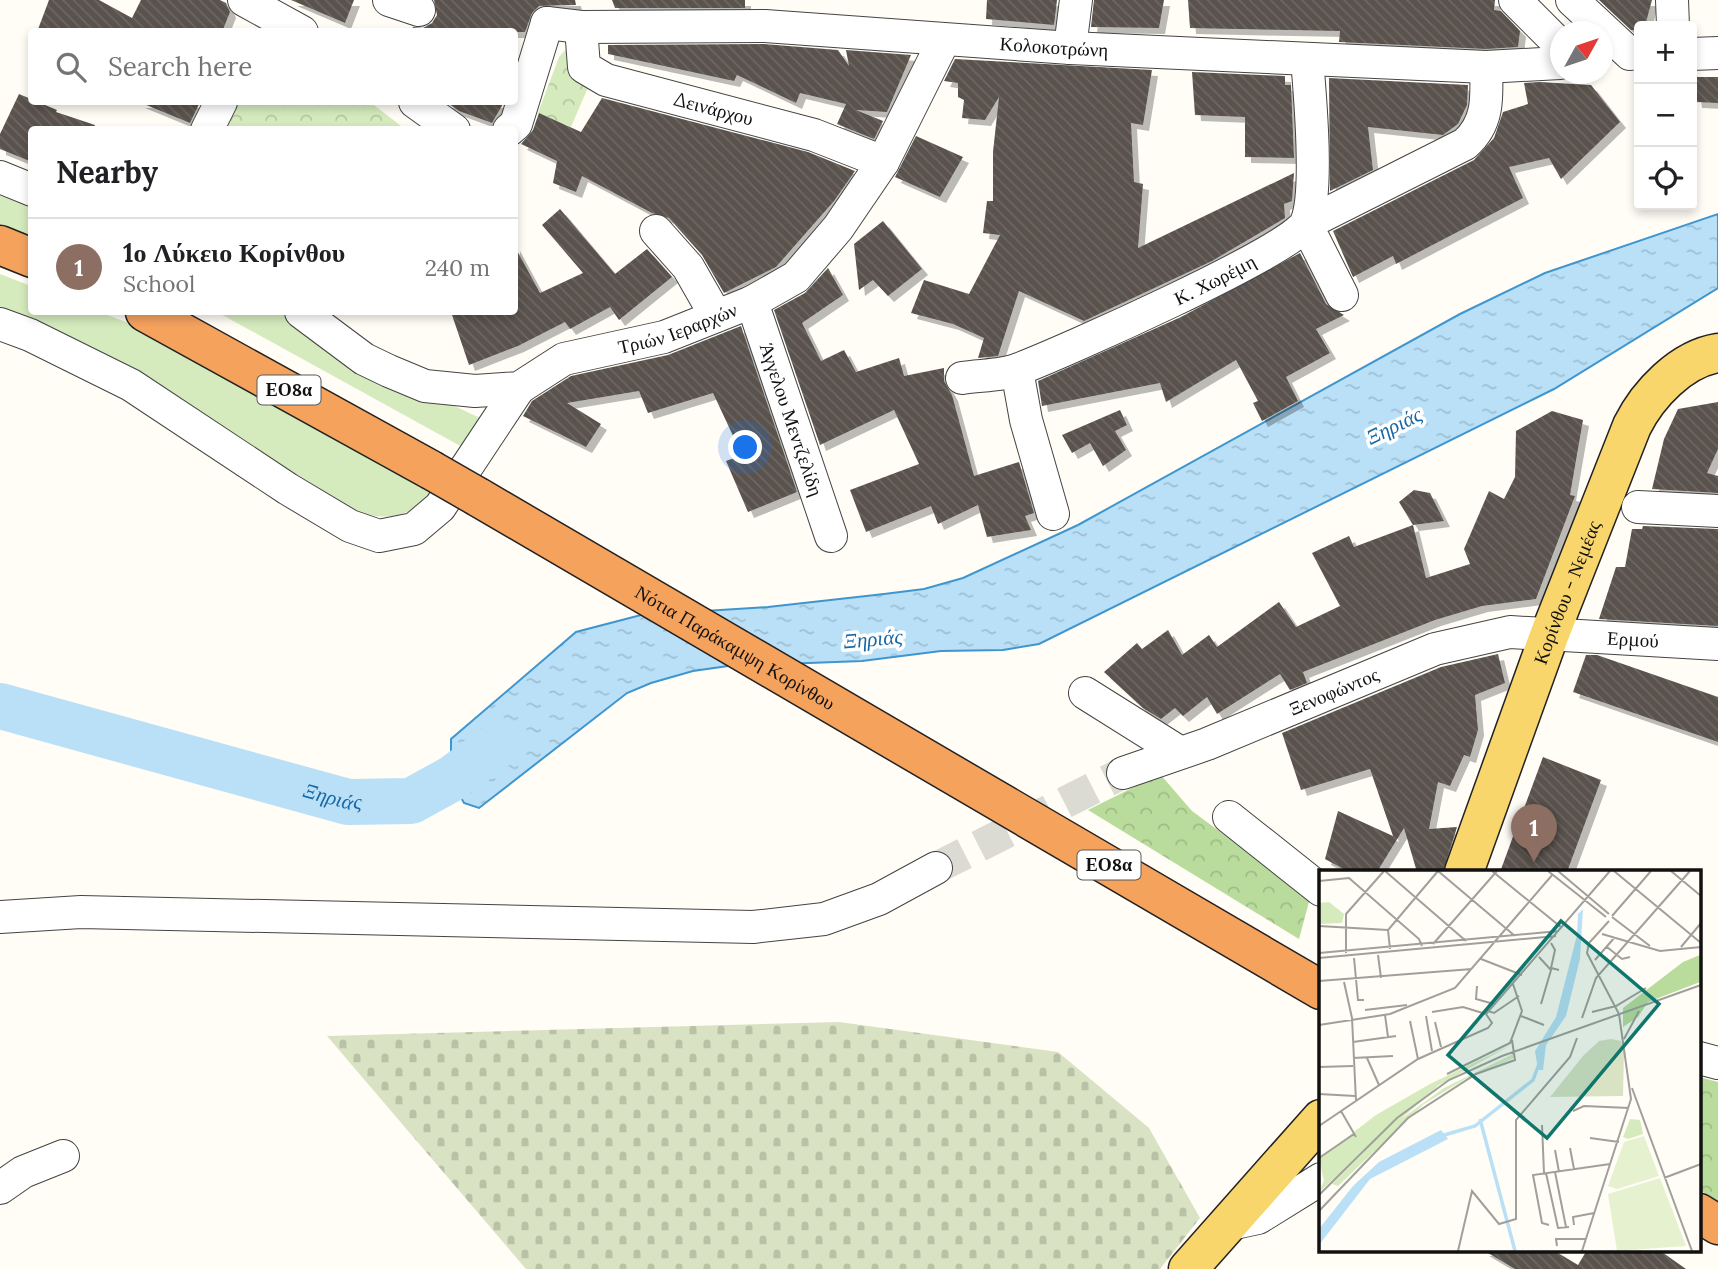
<!DOCTYPE html>
<html lang="en">
<head>
<meta charset="utf-8">
<style>
	:root { --surface:#fff; --page:#f6f6f6; --text:#202124; --muted:#757577; --line:#e0e0e0; --accent:#c4262e }
	body { margin:0; font-family:Lora,serif; background:var(--page); color:var(--text) }
	.controls { position:absolute; right:21px; top:21px; display:grid; overflow:hidden; border-radius:7px; box-shadow:0 4px 10px #0003 }
	.controls button { width:63px; height:63px; display:grid; place-items:center; padding:0; border:0; border-bottom:2px solid var(--line); background:var(--surface); color:var(--text); font:35px sans-serif }
	.compass { position:absolute; left:1550px; top:21px; width:63px; height:63px; border-radius:50%; background:var(--surface); box-shadow:0 4px 10px #0003; rotate:50deg }
	.you { position:absolute; left:746px; top:448px; width:24px; height:24px; margin:-18px; border:5px solid #fff; border-radius:50%; background:#1a73e8; box-shadow:0 0 0 10px #1a73e833 }
	.badge { display:grid; place-items:center; width:46px; height:46px; border-radius:50%; background:var(--accent); color:#fff; font-size:23px; font-weight:700 }
	.pin { position:absolute; translate:-50% -58px; filter:drop-shadow(0 2px 4px #0008) }
	.pin::after { content:''; position:absolute; top:37px; width:24px; height:21px; background:inherit; clip-path:polygon(0 0,100% 0,50% 100%) }
	.list { margin:0; padding:0; list-style:none }
	h2 { display:flex; justify-content:space-between; align-items:center; height:91px; margin:0; padding:0 28px; font-size:30px }
	h2 small { font-size:23px; font-weight:400; color:var(--muted) }
	.list li { display:grid; grid-template-columns:46px 1fr auto; gap:21px; align-items:center; box-sizing:border-box; height:98px; padding:0 28px; border-top:2px solid var(--line) }
	.list b { display:block; font-size:26px; white-space:nowrap }
	.list p { margin:0; font-size:23px; white-space:nowrap; color:var(--muted) }
	.list em { font-size:23px; font-style:normal; color:var(--muted) }
	.icon { flex:none; width:38px; height:38px; fill:none; stroke:currentColor; stroke-width:2; stroke-linecap:round; stroke-linejoin:round }
	.map { position:relative; flex:none; width:1718px; height:1269px; overflow:hidden }
	.search { position:absolute; background:var(--surface); box-shadow:0 4px 10px #0003; left:28px; top:28px; width:490px; height:77px; display:flex; align-items:center; gap:18px; box-sizing:border-box; padding:0 24px; border-radius:7px; color:var(--muted); font-size:26px }
	.panel { position:absolute; background:var(--surface); box-shadow:0 4px 10px #0003; left:28px; top:126px; width:490px; height:189px; border-radius:7px }
	.map>svg:first-child { display:block }
	.grass { fill:#d5ebbd }
	.forest { fill:url(#forest-crowns) }
	.cemetery { fill:url(#cemetery-stones) }
	.park { fill:url(#park-crowns) }
	.water { fill:url(#water-ripples); stroke:#3f96cf; stroke-width:2 }
	.lines { fill:none; stroke-linecap:round; stroke-linejoin:round }
	.river { stroke:#b9e0f7; stroke-width:46 }
	.building { fill:url(#building-back-hatch); filter:url(#shadow) }
	.minor-tunnel { stroke:#dbdad3; stroke-width:32; stroke-dasharray:32 16; stroke-linecap:butt }
	.minor-casing { stroke:#444; stroke-width:34 }
	.major-casing { stroke:#222; stroke-width:41 }
	.highway-casing { stroke:#222; stroke-width:41 }
	.minor { stroke:#fff; stroke-width:32 }
	.major { stroke:#f9d66b; stroke-width:38 }
	.highway { stroke:#f5a25d; stroke-width:38 }
	.highway-bridge-casing { stroke:#222; stroke-width:41; stroke-linecap:butt }
	.highway-bridge { stroke:#f5a25d; stroke-width:38 }
	.labels { text-anchor:middle; stroke-width:7; stroke-linejoin:round; paint-order:stroke }
	.shield { fill:#fff; stroke:#585858; stroke-width:2 }
	.shield-label { font-size:18px; font-weight:bold; fill:#111 }
	.street-label { font-size:19px; fill:#111; stroke:#fff }
	.water-label { font-size:21px; font-style:italic; fill:#1768a6; stroke:#fff }
	.inset-river { fill:none; stroke:#b9e0f7; stroke-width:3.5 }
	.inset-road { fill:none; stroke:#a09f9a; stroke-width:2 }
	.view { fill:#0f766e; fill-opacity:0.15; stroke:#0f766e; stroke-width:3.5 }
	.inset-edge { fill:none; stroke:#111; stroke-width:3.5 }
</style>
</head>
<body>
<div class="map">
<svg width="1718" height="1269" viewBox="0 0 1718 1269">
	<defs>
		<pattern id="forest-crowns" width="20" height="18" patternUnits="userSpaceOnUse" patternTransform="scale(1.75)"><rect width="20" height="18" fill="#b9dc9c"/><path d="M2 6a3 3 0 1 1 6 0M12 15a3 3 0 1 1 6 0" fill="none" stroke="#9ebc85"/></pattern>
		<pattern id="cemetery-stones" width="16" height="16" patternUnits="userSpaceOnUse" patternTransform="scale(1.75)"><rect width="16" height="16" fill="#d9e3c4"/><path d="M2 7V4a2 2 0 0 1 4 0v3zM10 15v-3a2 2 0 0 1 4 0v3z" fill="#b9c2a7"/></pattern>
		<pattern id="park-crowns" width="20" height="18" patternUnits="userSpaceOnUse" patternTransform="scale(1.75)"><rect width="20" height="18" fill="#d5ebbd"/><path d="M2 6a3 3 0 1 1 6 0M12 15a3 3 0 1 1 6 0" fill="none" stroke="#b6c8a1"/></pattern>
		<pattern id="water-ripples" width="26" height="14" patternUnits="userSpaceOnUse" patternTransform="scale(1.75)"><rect width="26" height="14" fill="#b9e0f7"/><path d="M2 4q2-2 4 0t4 0M15 11q2-2 4 0t4 0" fill="none" stroke="#9ebfd3"/></pattern>
		<pattern id="building-back-hatch" width="6" height="6" patternUnits="userSpaceOnUse" patternTransform="scale(1.75)"><rect width="6" height="6" fill="#5a524d"/><path d="M-1 5l2 2M0 0l6 6M5-1l2 2" fill="none" stroke="#6d6662"/></pattern>
		<filter id="shadow"><feDropShadow dx="6" dy="6" stdDeviation="0" flood-color="#0004"/></filter>
	</defs>
	<rect width="100%" height="100%" fill="#fffdf5"/>
	<path class="grass" d="M0,186l31,13v39l-31,-13z
		M0,274l31,12 1,26h67l38,14 301,164c-29,24 -39,31 -76,24l-171,-104 -191,-98z
		M217,312h67l65,44 135,64 -20,28z"/>
	<path class="forest" d="M1160,774l32,37 118,87 -11,41 -211,-129z
		M1699,1077l19,5v119l-19,-11z"/>
	<path class="cemetery" d="M839,1022l219,30 91,76 51,90 -40,51h-634l-199,-233z"/>
	<path class="park" d="M569,46l20,39 -18,42 -33,-14 21,-56z
		M235,102h135l35,27 -185,1z"/>
	<path class="water" d="M1718,214v74l-164,101 -515,255 -36,6 -62,1 -79,10 -134,5 -35,5 -42,12 -24,10 -148,115 -15,-5 -13,-24v-40l125,-107 65,-17 127,-8 116,-13 40,-5 39,-11 115,-53 382,-211 85,-41z"/>
	<g class="lines">
		<path class="river" id="s1" d="M0,706l348,96 63,-1 40,-22 51,-37"/>
	</g>
	<path class="building" d="M49,0h50l33,18 9,-18h79l6,3 4,9 -8,20h-185z
		M291,0h63l-9,23z
		M434,0h141l1,5 -37,1 -7,7 -7,19h-114l2,-5 10,1 9,-5 5,-8z
		M612,0h133v8h-130z
		M987,0h70l-3,25 -68,-6z
		M1094,0h70l-5,28 -68,-1z
		M1188,0h307l-1,10 7,1 19,20 -2,16 -32,2 -147,-7 1,-11 -150,-3z
		M1599,0h53l-7,26h-6v4h-8z
		M764,44l74,6 11,16 -3,-16 65,5 -24,57 -31,-2 27,11 -9,18 -37,-15 9,-20 -46,-11 -4,10 -59,-28 -3,6 -126,-27v-9z
		M955,59l197,11 -9,55 -12,-2 3,59 9,2 -5,64 156,-75 -2,28 -8,3 1,14 -73,43 -128,60 -65,-30 -21,65 -20,2 6,-20 -31,-14 -42,-11 13,-33 45,14 31,-59 -17,-2 4,-32h6v-49l6,-55 -14,23 -23,-2 2,-18 -6,-3v-14l-14,-2z
		M1192,72l93,4v9h6l3,73 -49,-1v-40l-50,-2z
		M1693,77h25v26l-22,-1z
		M1329,78l139,7 -1,20 -9,19 -15,11 -75,-8 5,43 -43,21z
		M1540,82l51,3 29,37 -59,57 -12,-21 -40,9 14,31 -127,66 -3,-8 -40,21 -20,-46 141,-71 20,-22 9,-26 25,-8 -4,-21z
		M19,94l38,16 -1,2 39,13v5h-63v32l-32,-13v-15z
		M602,98l206,54 47,19 -21,30 -58,66 -52,26 -22,-38 -33,-37 -17,-5 -70,-37 -6,16 -23,-9 4,-22 -36,-17 12,-14 6,-17 42,19z
		M139,102h61l-10,21z
		M446,102h58l-12,21 -33,-12z
		M916,136l47,21 -23,40 -45,-20z
		M560,209l55,65 32,-25 25,28 -53,43 -9,-13 -40,22 -5,-7 -47,24 -49,19 -18,-53h63v-67l26,48 43,-20 -41,-48z
		M883,221l39,48 -34,27 -15,-16 -14,10 -5,-46z
		M1300,253l26,51 18,11 -28,14 14,24 -44,24 12,24 -36,20 -9,-18 5,-2 -22,-41 -70,42 -6,-19 -118,23 -4,-25 143,-64z
		M828,268l15,27 -41,28 19,38 23,-11 12,22 43,-14 5,18 40,-8v13l8,14 22,81 45,-14 15,51 -9,3 6,14 -44,7 -9,-32 -40,19 -7,-18 -65,26 -16,-42 69,-26 -25,-54 -74,35 -46,-135 31,-17z
		M741,326l56,166 -49,20 -22,-51 16,-6 -29,-62 -65,20 -9,-22 -72,12 34,21 -15,23 -63,-31 9,-15 39,-25 97,-21z
		M1718,402v47l-11,24 11,3v17l-66,-4 12,-50 14,-30z
		M1120,410l7,15 -12,6 11,19 -23,16 -13,-23 -18,10 -10,-18z
		M1552,411l31,9 -13,75 5,1 -39,103 -54,7 -47,14 -132,52 4,11 -17,7 -10,-16 -63,40 -10,-17 -24,19 -8,-8 -14,11 -18,-11 -39,-36 33,-29 5,6 26,-19 14,25 27,-20 8,12 62,-45 17,25 44,-21 -28,-53 37,-17 5,11 59,-22 13,53 44,-14 -6,-15 25,-58 15,8 11,-22 1,-46z
		M1414,490l16,3 14,28 -31,4 -14,-23z
		M1643,526l75,3v97l-119,-7 17,-52h9l7,-38h10z
		M1498,654l7,29 -30,12 3,35 -8,27 -6,-2 -14,31 -12,-4 -9,47 28,-2 -14,45h-26l-13,-44 -27,44h-28l-24,-13 13,-48 55,25 -23,-67 -69,21 -19,-57 159,-66z
		M1586,655h11l121,42v45l-145,-50z
		M1543,757l58,23 -34,92h-67l18,-49 33,-3 -28,-9z
		M1483,1250h70l25,15 9,-15h72l27,19h-171z"/>
	<g class="lines">
		<path class="minor-tunnel" d="M936,868l187,-95"/>
		<g class="minor-casing">
			<g id="minor">
				<path d="M244,0l58,32"/>
				<path d="M389,0l30,10"/>
				<path d="M1515,0l45,45"/>
				<path d="M1572,0l58,54"/>
				<path d="M1672,0l1,26"/>
				<path id="s2" d="M547,23l34,4 184,-1 305,22 416,19 74,-4"/>
				<path id="s3" d="M581,27l3,40 22,13 208,55 69,27"/>
				<path d="M1070,48l6,-48"/>
				<path d="M1692,54l26,-1"/>
				<path d="M415,102l39,28"/>
				<path d="M207,130l14,-28"/>
				<path d="M509,130l7,-6 31,-101"/>
				<path d="M0,177l32,13"/>
				<path d="M656,231l32,36 28,49"/>
				<path d="M1342,295l-36,-71 159,-80c24,-21 22,-47 21,-77"/>
				<path id="s4" d="M752,302l79,234"/>
				<path id="s5" d="M301,312l63,47 25,12 36,15 50,5 44,-3 45,-29 100,-22 88,-35 44,-25 42,-49 45,-66 61,-122"/>
				<path d="M0,324l30,11 101,50 157,104 62,37 29,10 35,-7 26,-22 79,-119"/>
				<path d="M1017,370l9,50 27,94"/>
				<path id="s6" d="M962,378c18,-3 40,-2 57,-9 40,-15 275,-119 287,-146 13,-30 4,-128 1,-164"/>
				<path d="M1638,507l80,4"/>
				<path d="M1085,693l94,59"/>
				<path id="s7" d="M1123,773l84,-29 228,-95 75,-17 208,12"/>
				<path d="M1229,817l92,73"/>
				<path d="M0,917l81,-5 672,15 71,-8 55,-20 57,-31"/>
				<path d="M1699,1058l19,5"/>
				<path d="M0,1188l23,-16 40,-16"/>
				<path d="M1230,1224l28,-6 63,-39"/>
			</g>
		</g>
		<g class="major-casing">
			<g id="major">
				<path id="s8" d="M1464,872l85,-236 83,-210c16,-32 49,-67 86,-73"/>
				<path d="M1188,1269l133,-150"/>
			</g>
		</g>
		<g class="highway-casing">
			<g id="highway">
				<path d="M0,245l32,13"/>
				<path d="M145,312l286,158"/>
				<path id="s9" d="M478,497l843,493"/>
				<path d="M1699,1213l19,12"/>
			</g>
		</g>
		<use href="#minor" class="minor"/>
		<use href="#major" class="major"/>
		<use href="#highway" class="highway"/>
		<g class="highway-bridge-casing">
			<path id="highway-bridge" d="M431,470l47,27"/>
		</g>
		<use href="#highway-bridge" class="highway-bridge"/>
	</g>
	<g class="labels">
		<g class="shield">
			<rect x="257.5" y="375.5" width="63" height="29" rx="5"/>
			<rect x="1077.5" y="850.5" width="63" height="29" rx="5"/>
		</g>
		<g class="shield-label">
			<text x="289" y="396">ΕΟ8α</text>
			<text x="1109" y="871">ΕΟ8α</text>
		</g>
		<g class="street-label">
			<text dy="7" stroke="none"><textPath href="#s2" startOffset="508">Κολοκοτρώνη</textPath></text>
			<text dy="7" stroke="none"><textPath href="#s3" startOffset="177">Δεινάρχου</textPath></text>
			<text dy="7" stroke="none"><textPath href="#s6" startOffset="273">Κ. Χωρέμη</textPath></text>
			<text dy="7" stroke="none"><textPath href="#s5" startOffset="411">Τριών Ιεραρχών</textPath></text>
			<text dy="7" stroke="none"><textPath href="#s4" startOffset="124">Άγγελου Μεντζελίδη</textPath></text>
			<text dy="7" stroke="none"><textPath href="#s8" startOffset="298">Κορίνθου - Νεμέας</textPath></text>
			<text dy="7" stroke="none"><textPath href="#s7" startOffset="536">Ερμού</textPath></text>
			<text dy="7" stroke="none"><textPath href="#s9" startOffset="298">Νότια Παράκαμψη Κορίνθου</textPath></text>
			<text dy="7" stroke="none"><textPath href="#s7" startOffset="226">Ξενοφώντος</textPath></text>
		</g>
		<g class="water-label">
			<text transform="translate(1394 426) rotate(-26)" y="7">Ξηριάς</text>
			<text transform="translate(873 639) rotate(-5)" y="7">Ξηριάς</text>
			<text dy="7" stroke="none"><textPath href="#s1" startOffset="345">Ξηριάς</textPath></text>
		</g>
	</g>
	<g transform="translate(1319 870)">
		<rect width="382" height="382" fill="#fffdf5"/>
		<path d="M10,32l15,12 -2,9 -23,1v-21zM194,174l-74,41 -120,107 5,-11 -5,-22 57,-44 54,-31zM196,183l-1,5 -47,20 -43,26 -86,82 -6,-2 58,-57 54,-39z" fill="#d5ebbd"/>
		<path d="M381,85v27l-52,20 -10,15 -15,10v-19l60,-46z" fill="#b9dc9c"/>
		<path d="M292,169l10,2 3,11 -1,44 -73,1 33,-41 16,-15z" fill="#d9e3c4"/>
		<path d="M311,249l10,1 3,14 -15,5 -5,-2z" fill="#d5ebbd"/>
		<path d="M325,266l15,40 -42,13 -9,-3 16,-44zM341,308l26,68 -69,5 -9,-57z" fill="#e6f2cf"/>
		<path d="M264,39l-3,50 -14,57 -20,29 -3,25h-5l-3,-19 21,-34 21,-82 1,-21zM122,260l7,9 -78,40 -51,66v-16l34,-43 26,-24z" fill="#b9e0f7"/>
		<path class="inset-river" d="M161,249l35,132M122,266l34,-10 58,-46 6,-16"/>
		<path class="inset-road" d="M66,1l81,70M119,1l77,65M173,1l70,57M229,1l58,46M239,1l51,43M295,1l87,72M352,1l30,25M0,11l30,-3 70,61 3,7M293,46l39,-45M293,47l38,29M0,56l69,4M283,64l58,17 41,-4M232,73l4,7 -4,18 8,2M114,74l64,-73M288,77l15,12 8,-2M362,77l20,-24M71,79l-2,-19 50,-59M0,83l240,-22M27,83v-39l38,-43M59,85l3,23M220,87l12,13 -10,34M0,88l237,-22M35,88l4,42h6M162,89l41,16M276,90l20,-23M0,111l153,-12M25,112l8,36 4,83M158,116l-1,13 18,5M46,140l42,-5M169,141l6,2 25,-17M113,142l31,-5 23,7M273,142l24,-6 30,-18M167,144l124,-143M66,145l3,22M107,146l6,35M202,146l23,9M263,148l14,-40 94,-107M91,151l8,38M116,152l6,25M0,155l71,-11 65,-26 98,-114M305,169l15,-28M34,172l43,-6M34,188l40,-2M48,188l12,27M0,197l34,-1M128,204l63,-31 12,-32 -9,-27M313,218l60,163M0,224l36,2M22,241l15,26M254,241l11,-5 45,2M223,255l2,48M0,256l99,-67 70,-31 4,-5 -6,-9M271,268l29,4M251,278l4,21M236,280l4,22M0,288l35,-24M236,302l11,55M227,303l12,55 11,-1M345,308l37,-14M0,325l78,-77 52,-38 53,-24 199,-71M0,341l89,-93 68,-44 39,-14 -3,-20M230,355l-7,-2 -9,-48 77,-11M255,355l-1,-8 21,-4M238,376l-1,-7h30M139,381l14,-60 27,33 17,-5v-99l54,-63 7,-19M263,381l49,-152 -12,-85 -32,-61 2,-10 20,-22"/>
		<path class="view" d="M242,51l98,83 -112,134 -99,-83z"/>
		<rect width="382" height="382" class="inset-edge"/>
	</g>
</svg>
<div class="controls">
<button>+</button>
<button>−</button>
<button><svg class="icon" aria-label="locate" viewBox="0 0 24 24"><circle cx="12" cy="12" r="6"/><path d="M12 2v4M12 18v4M2 12h4M18 12h4"/></svg></button>
</div>
<svg class="compass" viewBox="-18 -18 36 36"><path d="M0-13l5 13h-10z" fill="#e53935"/><path d="M0 13l5-13h-10z" fill="#757577"/></svg>
<div class="you"></div>
<div class="pin badge" style="left:1534px;top:862px;background:#8d6e63">1</div>
<div class="search"><svg class="icon" aria-label="search" viewBox="0 0 24 24"><circle cx="10" cy="10" r="6"/><path d="M15 15l6 6"/></svg>Search here</div>
<section class="panel">
<h2>Nearby<small></small></h2>
<ul class="list">
<li><span class="badge" style="background:#8d6e63">1</span><div><b>1ο Λύκειο Κορίνθου</b><p>School</p></div><em>240 m</em></li>
</ul>
</section>
</div>
</body>
</html>
